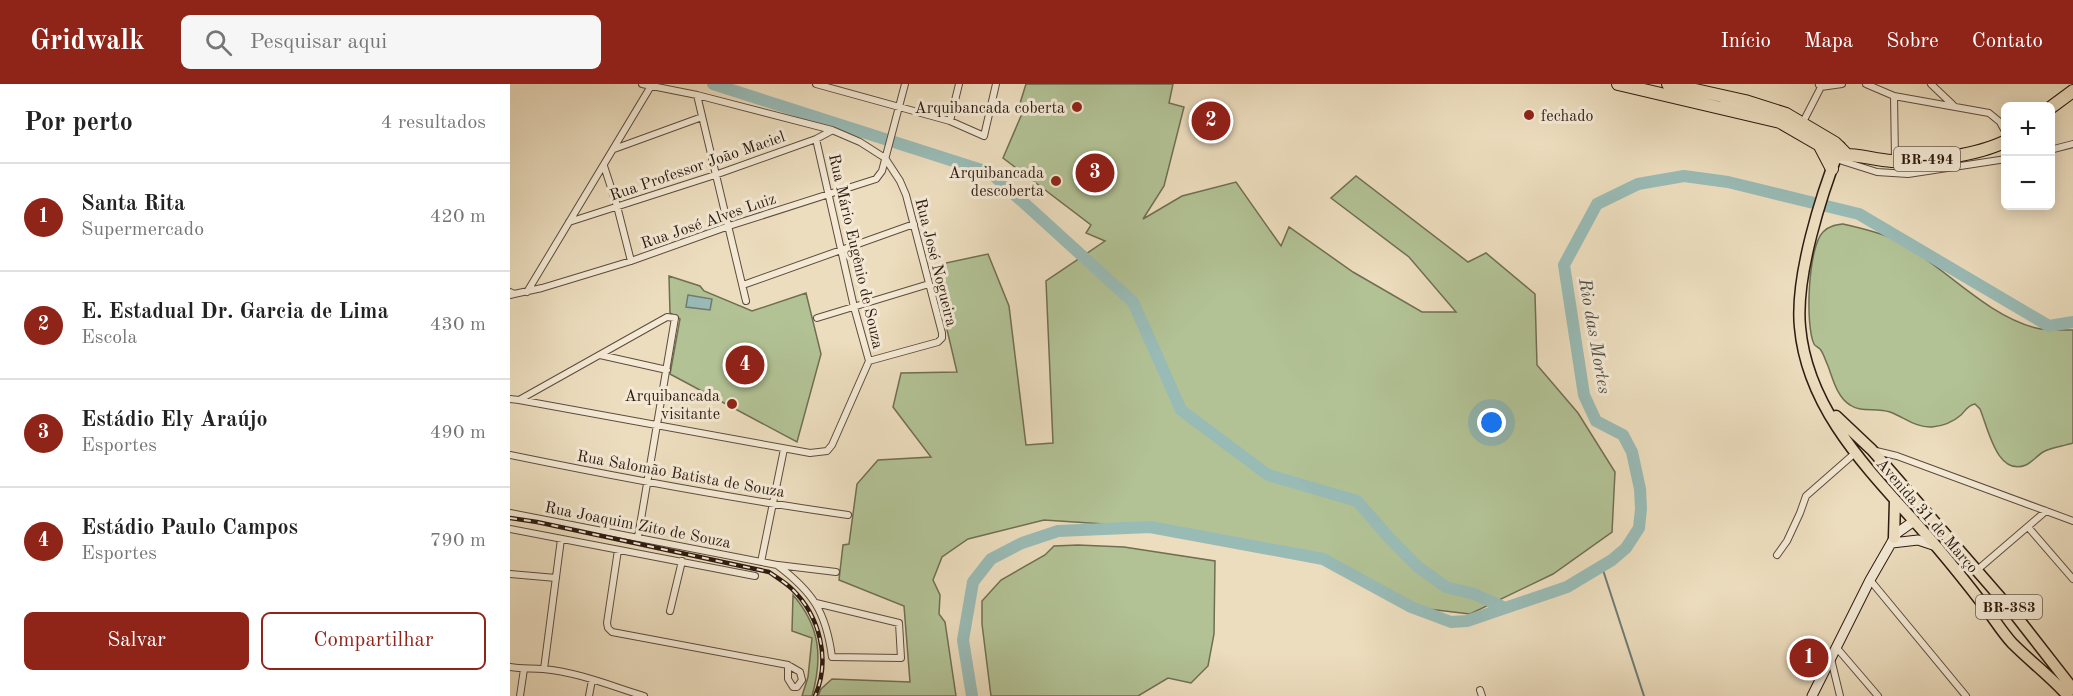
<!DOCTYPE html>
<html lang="pt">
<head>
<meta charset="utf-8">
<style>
	:root { --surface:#fff; --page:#f6f6f6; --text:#222; --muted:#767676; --line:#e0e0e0; --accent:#8f2418 }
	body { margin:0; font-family:"Old Standard TT",serif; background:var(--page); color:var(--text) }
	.controls { position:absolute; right:18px; top:18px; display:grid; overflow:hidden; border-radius:9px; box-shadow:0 3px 15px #0003 }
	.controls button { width:54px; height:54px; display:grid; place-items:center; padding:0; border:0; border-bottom:2px solid var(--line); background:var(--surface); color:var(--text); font:30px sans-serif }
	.you { position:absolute; left:982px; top:339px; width:21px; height:21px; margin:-15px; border:4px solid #fff; border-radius:50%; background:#1a73e8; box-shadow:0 0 0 9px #1a73e833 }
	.badge { display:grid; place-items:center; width:39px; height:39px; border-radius:50%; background:var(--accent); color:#fff; font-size:20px; font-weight:700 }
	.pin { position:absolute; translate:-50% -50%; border:3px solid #fff; box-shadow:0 2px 6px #0006 }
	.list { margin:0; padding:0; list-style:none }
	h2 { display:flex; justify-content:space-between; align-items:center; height:78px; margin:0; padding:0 24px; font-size:26px }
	h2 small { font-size:20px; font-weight:400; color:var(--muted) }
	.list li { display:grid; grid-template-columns:39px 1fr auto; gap:18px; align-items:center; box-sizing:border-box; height:108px; padding:0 24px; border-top:2px solid var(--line) }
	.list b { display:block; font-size:22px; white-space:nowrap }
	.list p { margin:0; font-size:20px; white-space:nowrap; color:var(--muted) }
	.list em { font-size:20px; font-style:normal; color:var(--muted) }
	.actions { display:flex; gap:12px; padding:18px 24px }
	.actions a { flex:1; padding:14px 0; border:2px solid var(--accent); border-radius:9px; text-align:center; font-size:21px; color:var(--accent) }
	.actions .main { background:var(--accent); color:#fff }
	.icon { flex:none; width:33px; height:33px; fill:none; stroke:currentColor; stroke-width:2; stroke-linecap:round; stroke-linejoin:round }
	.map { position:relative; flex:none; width:1563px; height:612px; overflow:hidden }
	header { display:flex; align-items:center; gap:36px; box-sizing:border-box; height:84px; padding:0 30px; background:var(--accent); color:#fff }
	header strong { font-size:28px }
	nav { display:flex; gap:33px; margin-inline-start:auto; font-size:21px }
	.search { width:420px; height:54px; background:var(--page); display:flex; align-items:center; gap:15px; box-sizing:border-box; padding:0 21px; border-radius:9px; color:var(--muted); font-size:22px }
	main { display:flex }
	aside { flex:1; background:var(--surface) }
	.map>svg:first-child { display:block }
	.green { fill:#b2c295; stroke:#706e53; stroke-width:1.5 }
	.water { fill:#99bbb6; stroke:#6e7b74; stroke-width:1.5 }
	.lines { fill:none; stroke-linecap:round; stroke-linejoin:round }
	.stream { stroke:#6e7b74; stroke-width:2 }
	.river { stroke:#99bbb6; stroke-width:12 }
	.street-casing { stroke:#5e4c3c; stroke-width:8 }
	.secondary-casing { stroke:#2e1b11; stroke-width:11 }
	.primary-casing { stroke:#2e1b11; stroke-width:13 }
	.highway-casing { stroke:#2e1b11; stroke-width:14 }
	.street { stroke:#f3e9d5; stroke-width:6 }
	.secondary { stroke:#f3e9d5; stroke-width:9 }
	.primary { stroke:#ecddbe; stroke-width:10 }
	.highway { stroke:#ecddbe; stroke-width:12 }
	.rail-casing { stroke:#2e1b11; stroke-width:4.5 }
	.rail { stroke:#f3e9d5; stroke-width:2; stroke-dasharray:7; stroke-linecap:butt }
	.poi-dot { fill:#8f2418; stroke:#f3e9d5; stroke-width:2 }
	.labels { text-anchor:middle; stroke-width:6; stroke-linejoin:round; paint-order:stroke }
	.shield { fill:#f3e9d5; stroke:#69594c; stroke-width:1.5 }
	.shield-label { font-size:15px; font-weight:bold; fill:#2e1b11 }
	.poi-label { font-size:16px; fill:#2e1b11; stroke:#f3e9d5; text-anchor:end }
	.street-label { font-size:16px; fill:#2e1b11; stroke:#f3e9d5 }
	.water-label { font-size:18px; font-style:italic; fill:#4e4b43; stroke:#f3e9d5 }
</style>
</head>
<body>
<header>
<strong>Gridwalk</strong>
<div class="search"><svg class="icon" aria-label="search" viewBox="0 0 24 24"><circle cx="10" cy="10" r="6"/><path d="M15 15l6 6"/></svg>Pesquisar aqui</div>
<nav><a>Início</a><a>Mapa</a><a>Sobre</a><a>Contato</a></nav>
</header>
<main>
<aside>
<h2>Por perto<small>4 resultados</small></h2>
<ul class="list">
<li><span class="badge">1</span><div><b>Santa Rita</b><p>Supermercado</p></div><em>420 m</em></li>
<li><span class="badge">2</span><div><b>E. Estadual Dr. Garcia de Lima</b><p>Escola</p></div><em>430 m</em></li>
<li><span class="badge">3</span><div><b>Estádio Ely Araújo</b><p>Esportes</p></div><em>490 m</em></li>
<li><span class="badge">4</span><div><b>Estádio Paulo Campos</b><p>Esportes</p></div><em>790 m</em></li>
</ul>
<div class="actions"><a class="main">Salvar</a><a>Compartilhar</a></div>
</aside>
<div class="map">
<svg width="1563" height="612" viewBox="0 0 1563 612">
	<rect width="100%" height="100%" fill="#ecddbe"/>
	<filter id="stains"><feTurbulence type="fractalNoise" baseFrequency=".00333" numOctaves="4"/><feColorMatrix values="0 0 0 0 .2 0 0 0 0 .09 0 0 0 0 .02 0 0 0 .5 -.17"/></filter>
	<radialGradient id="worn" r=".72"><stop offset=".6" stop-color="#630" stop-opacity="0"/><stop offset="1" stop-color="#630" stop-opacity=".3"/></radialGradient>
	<path class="green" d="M516,0h147l-4,19 15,4 -20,79 -21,33 39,-23 54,-14 45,64 8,-19 64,45 69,40h34l-47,-55 -78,-59 25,-22 112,86 18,-9 49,41 2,71 41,48 37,59 -3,60 -59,42 -83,40 -59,-7 -88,-48 -173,-32 -106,-7 -76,19 -26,18 -9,23 7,15 -1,19 6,8 11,74h-138l3,-7 11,-10 78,3 -6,-76 -65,-26 4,-35 6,-1 8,-60 21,-24 53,-3 -38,-50 8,-34 56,-1 -25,-106 56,-12 21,52 17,139 27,-2 -7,-162 59,-40 -19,-8 5,-8 -88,-67 18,-42 -4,-3z
		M1333,140c18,4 36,8 53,16 46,24 90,76 140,88 12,3 25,2 37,2v113c-9,3 -19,4 -28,8 -7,3 -12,11 -19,14 -29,12 -38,-37 -46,-56l-5,-5c-7,1 -9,6 -14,11 -8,7 -18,11 -29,12 -16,1 -28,-10 -42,-15 -13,-5 -29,1 -40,-7 -13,-8 -17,-26 -22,-39 -3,-6 -4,-12 -8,-17 -2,-2 -5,-3 -6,-5 -9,-19 -6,-97 9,-112 5,-6 13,-7 20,-8z
		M159,192l31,10 4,5 48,20 54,-18 15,61 -24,88 -127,-68 10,-55 -10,-6z
		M568,461l46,2 91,14 -1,73 -6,32 -17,17 -23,-5 -30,18h-147l-9,-72v-23l19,-21 44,-25 9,-9z
		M283,511c27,31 30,62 19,101h-10l6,-19 4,-39 -20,-7z"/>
	<path class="water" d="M178,211l24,4 -2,11 -24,-3z"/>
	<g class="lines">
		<path class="stream" d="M1092,483l42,129"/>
		<path class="river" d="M203,0l278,89 142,129 48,108 87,65 89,26 34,39 27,27 28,20 28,7 29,13
			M462,612l-9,-56 10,-58 18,-23 31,-16 36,-12 92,-4 173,32 88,48 40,15 16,-1 100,-34 45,-27 14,-12 13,-20 2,-19 -1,-20 -8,-37 -9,-17 -27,-14 -12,-26 -20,-130 33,-61 41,-20 46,-8 44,6 131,32 190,112 24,-4"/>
		<g class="street-casing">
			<path id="street" d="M132,0l55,11 135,35 28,12 25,16 15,23 6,14 36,138v5l-4,4 -69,19
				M306,0l134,37 34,15 12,-52
				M1356,0l28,12 95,17 11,9 6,11
				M1421,0l22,21
				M1309,1l2,2 21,-3
				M187,11l49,206
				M1213,19l31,7
				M440,37l9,-37
				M1293,38l18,-35
				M104,65l88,-32
				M1540,66l23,-6
				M1326,75l41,13 31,2 98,-15
				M1384,77l1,-2 -1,-63
				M94,82l13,40 14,55
				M59,138l146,-47 101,-36 15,-8
				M233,201l171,-61
				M0,208l4,2 -4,1
				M17,208l124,-206
				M4,210l28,-6 89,-27 98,-35 147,-47 6,-8 23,-87
				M307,234l112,-34
				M90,271l67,15
				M0,315l9,1 148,-83 8,1 -37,219
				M9,316l291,53 17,-2 5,-6 37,-84 -15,-54 -38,-168
				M1362,366l25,6 176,65
				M0,371c112,23 225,44 338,60
				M0,429l267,52c36,27 49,47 55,92l69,1 -2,-35 -83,-20
				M1518,443l45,52
				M0,445l245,47
				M108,466l-11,73 1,5 4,4 176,33 12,7 2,8 -5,7h-4l-5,-8v-14
				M1267,471l10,-14 13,-28 6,-17 49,-43
				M251,478l23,-113
				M268,481l58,7
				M1466,487l70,-60
				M0,490l46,4
				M1360,496l96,116
				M160,527l12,-50
				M1326,563l42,49
				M1321,575l9,37
				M0,583c11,2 22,1 33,2 34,3 68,17 101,27
				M34,585l17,-130
				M970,606l2,6
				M10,612l4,-27
				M79,612l3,-16"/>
		</g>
		<g class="secondary-casing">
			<path id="secondary" d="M1382,459l26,-3 18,6
				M1302,612l58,-116 27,-47 17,-12"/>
		</g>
		<g class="primary-casing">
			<path id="primary" d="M1330,63c-19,48 -45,130 -40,180 8,91 81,154 136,219 17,20 33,40 49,61 9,12 17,25 27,36 18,18 39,34 56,53
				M1326,332l36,34 141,162 60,77
				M1384,454l1,-38"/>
		</g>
		<g class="highway-casing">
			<path id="highway" d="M1108,0l162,38 57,33c18,-2 37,5 55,6 30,2 87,-6 114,-20
				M1158,0l77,17 41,13 49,29 11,11
				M1540,24l23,-17
				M1310,62l12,23"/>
		</g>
		<use href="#street" class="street"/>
		<use href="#secondary" class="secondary"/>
		<use href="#primary" class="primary"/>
		<use href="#highway" class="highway"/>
		<g class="rail-casing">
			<path id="rail" d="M0,434l27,4 232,50c7,5 16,10 23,17 28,27 39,71 23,107"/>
		</g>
		<use href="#rail" class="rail"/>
	</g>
	<g class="poi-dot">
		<circle cx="567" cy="23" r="6"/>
		<circle cx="1019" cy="31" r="6"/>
		<circle cx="546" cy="97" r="6"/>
		<circle cx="222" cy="320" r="6"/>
	</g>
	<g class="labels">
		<g class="shield">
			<rect x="1384" y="63" width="66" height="24" rx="4.5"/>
			<rect x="1466" y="511" width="66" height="24" rx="4.5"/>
		</g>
		<g class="shield-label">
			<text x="1417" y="80">BR-494</text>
			<text x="1499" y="528">BR-383</text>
		</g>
		<g class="poi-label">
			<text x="555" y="29">Arquibancada coberta</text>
			<text x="1031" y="37" text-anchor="start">fechado</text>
			<text x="534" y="94">Arquibancada<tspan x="534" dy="18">descoberta</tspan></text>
			<text x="210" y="317">Arquibancada<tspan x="210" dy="18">visitante</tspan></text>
		</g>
		<g class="street-label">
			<text transform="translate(187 81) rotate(-19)" y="6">Rua Professor João Maciel</text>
			<text transform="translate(198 136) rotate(-19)" y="6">Rua José Alves Luiz</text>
			<text transform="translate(347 167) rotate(77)" y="6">Rua Mário Eugênio de Souza</text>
			<text transform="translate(427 178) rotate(76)" y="6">Rua José Nogueira</text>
			<text transform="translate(171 389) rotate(10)" y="6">Rua Salomão Batista de Souza</text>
			<text transform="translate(1418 431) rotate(49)" y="6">Avenida 31 de Março</text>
			<text transform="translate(128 440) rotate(11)" y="6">Rua Joaquim Zito de Souza</text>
		</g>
		<g class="water-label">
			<text transform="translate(1085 252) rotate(80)" y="6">Rio das Mortes</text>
		</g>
	</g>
	<rect width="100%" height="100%" filter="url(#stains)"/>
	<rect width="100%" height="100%" fill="url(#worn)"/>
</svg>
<div class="controls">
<button>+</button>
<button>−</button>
</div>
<div class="you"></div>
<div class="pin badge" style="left:1299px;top:574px">1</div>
<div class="pin badge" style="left:701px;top:37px">2</div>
<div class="pin badge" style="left:585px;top:89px">3</div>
<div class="pin badge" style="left:235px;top:281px">4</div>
</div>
</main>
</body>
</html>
